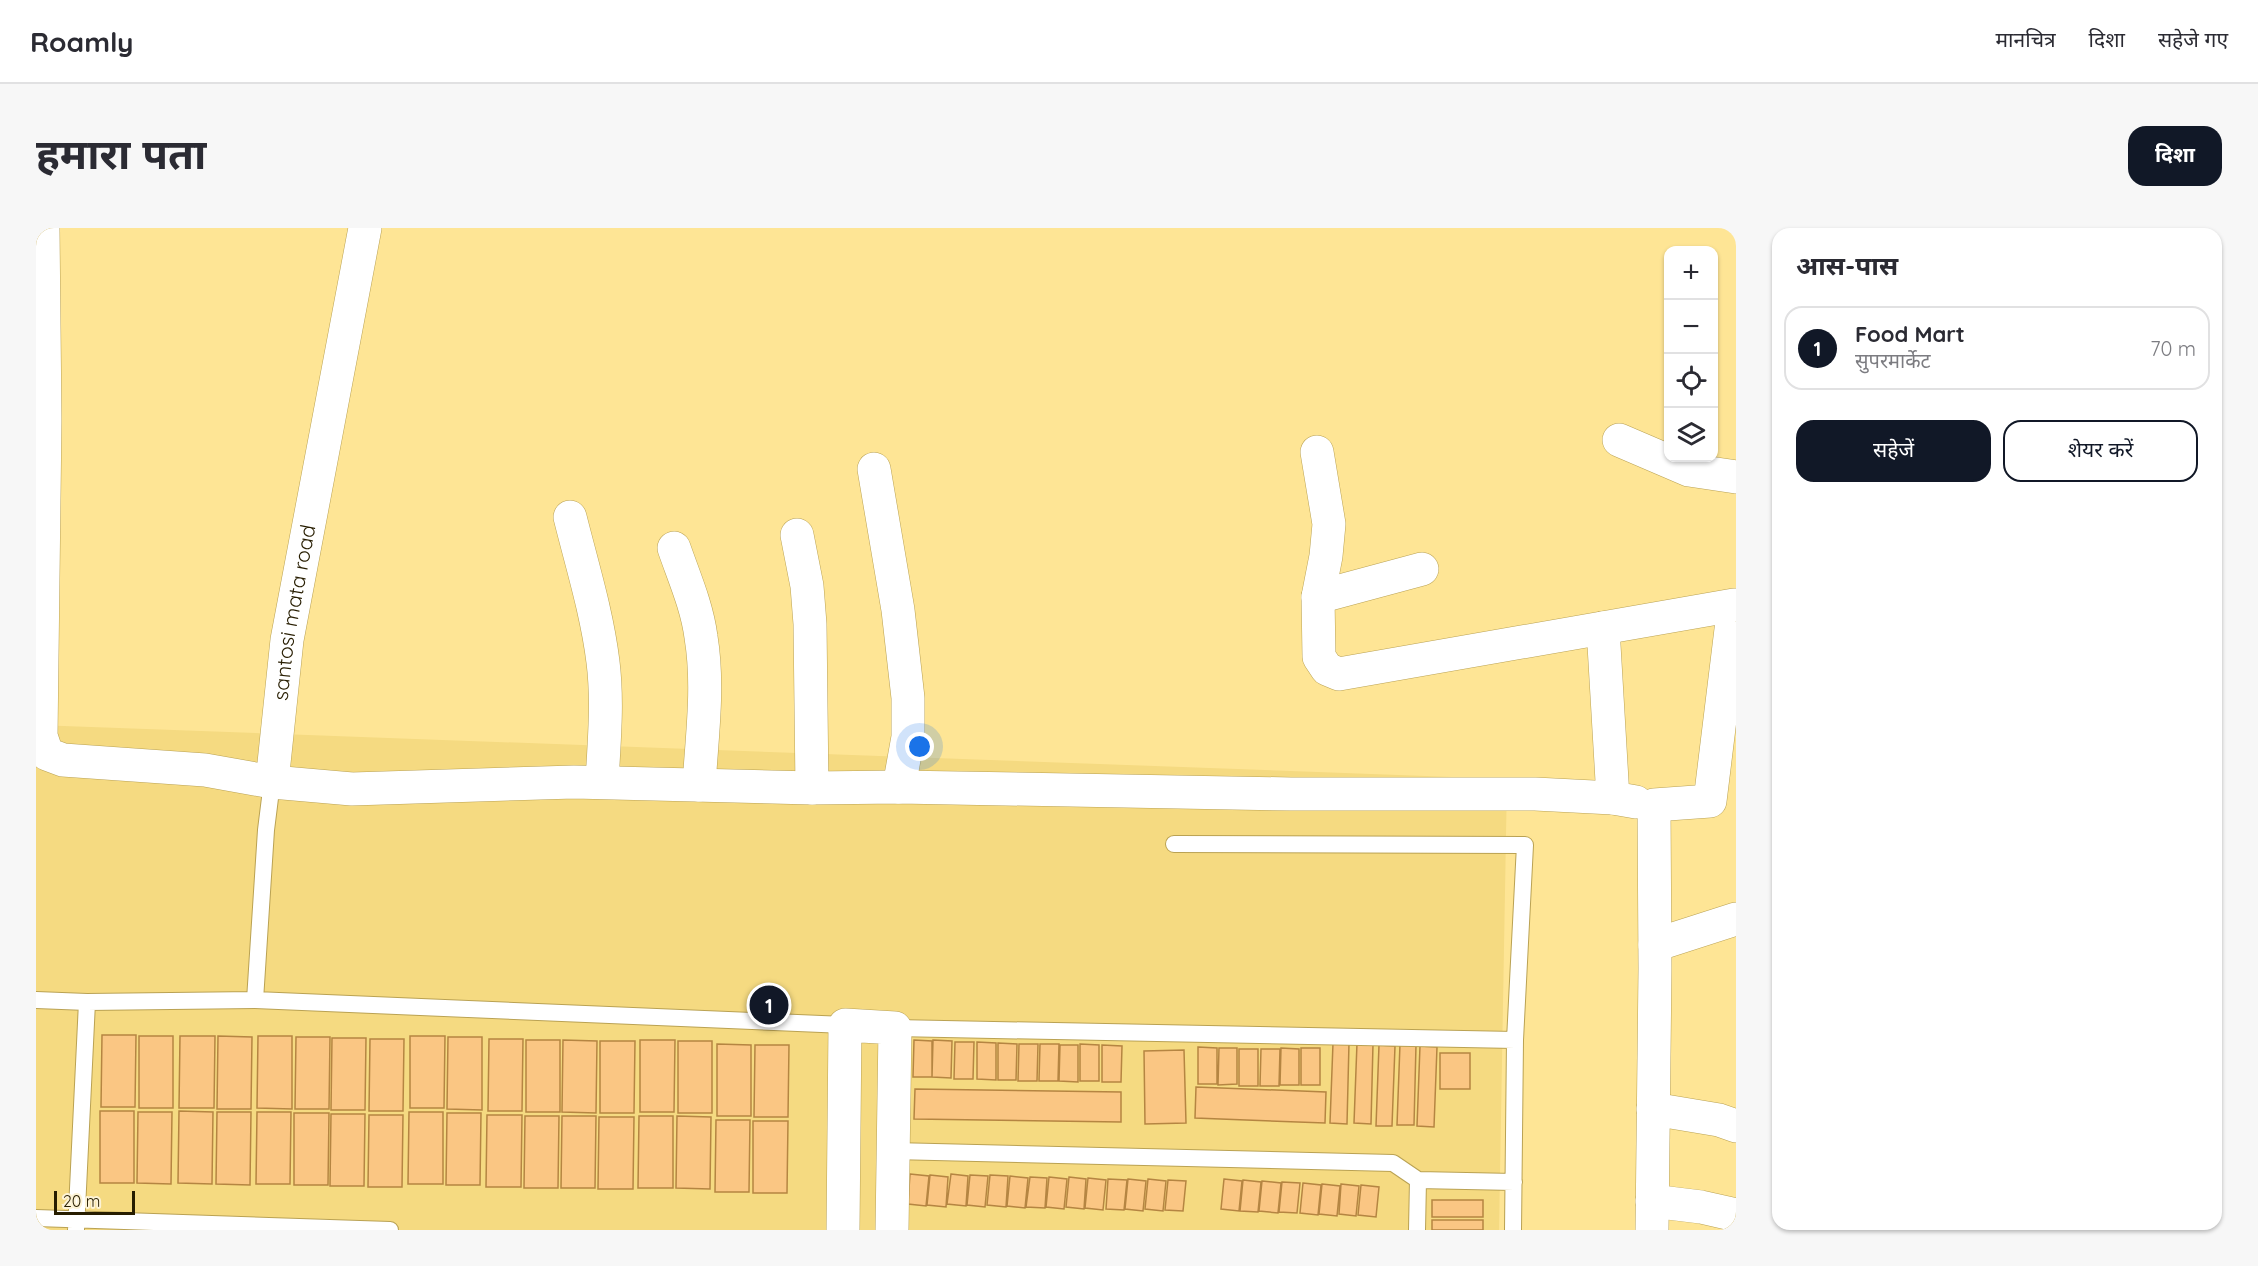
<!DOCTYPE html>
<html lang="hi">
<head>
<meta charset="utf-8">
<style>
	:root { --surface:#fff; --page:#f7f7f7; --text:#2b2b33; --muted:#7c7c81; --line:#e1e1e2; --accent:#111827 }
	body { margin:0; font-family:Quicksand,"Noto Sans Devanagari",sans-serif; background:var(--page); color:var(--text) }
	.controls { position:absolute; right:18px; top:18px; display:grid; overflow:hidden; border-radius:12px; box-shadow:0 2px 4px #0004 }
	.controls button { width:54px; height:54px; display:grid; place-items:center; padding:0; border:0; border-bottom:2px solid var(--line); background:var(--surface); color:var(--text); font:30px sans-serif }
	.scale { position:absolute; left:18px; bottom:15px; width:81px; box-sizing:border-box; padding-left:6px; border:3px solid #271d00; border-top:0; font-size:16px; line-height:21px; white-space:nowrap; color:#271d00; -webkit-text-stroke:4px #fdf3d5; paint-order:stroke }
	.you { position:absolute; left:884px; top:519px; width:21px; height:21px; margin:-15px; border:4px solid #fff; border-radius:50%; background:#1a73e8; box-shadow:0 0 0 9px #1a73e833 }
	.badge { display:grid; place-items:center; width:39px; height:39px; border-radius:50%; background:var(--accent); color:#fff; font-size:20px; font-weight:700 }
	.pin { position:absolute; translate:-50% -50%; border:3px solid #fff; box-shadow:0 2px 6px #0006 }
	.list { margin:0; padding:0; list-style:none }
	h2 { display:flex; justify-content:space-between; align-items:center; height:78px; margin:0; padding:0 24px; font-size:26px }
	h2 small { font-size:20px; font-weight:400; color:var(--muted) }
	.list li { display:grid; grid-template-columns:39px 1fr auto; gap:18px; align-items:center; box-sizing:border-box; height:84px; margin:0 12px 12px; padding:0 12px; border:2px solid var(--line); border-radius:18px }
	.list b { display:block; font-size:22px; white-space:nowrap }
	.list p { margin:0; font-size:20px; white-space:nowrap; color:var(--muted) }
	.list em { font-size:20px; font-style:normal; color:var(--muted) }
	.actions { display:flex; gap:12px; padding:18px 24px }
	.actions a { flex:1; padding:14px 0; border:2px solid var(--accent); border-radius:18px; text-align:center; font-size:21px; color:var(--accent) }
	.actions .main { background:var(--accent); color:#fff }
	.icon { flex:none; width:33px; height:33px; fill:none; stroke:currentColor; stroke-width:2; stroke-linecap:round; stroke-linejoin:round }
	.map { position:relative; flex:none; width:1700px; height:1002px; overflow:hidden; border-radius:18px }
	header { display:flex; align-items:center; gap:36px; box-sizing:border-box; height:84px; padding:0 30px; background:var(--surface); border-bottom:2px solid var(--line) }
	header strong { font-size:28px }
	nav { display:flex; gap:33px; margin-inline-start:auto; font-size:21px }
	.intro { display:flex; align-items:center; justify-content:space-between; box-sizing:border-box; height:144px; padding:0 36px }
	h1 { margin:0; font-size:42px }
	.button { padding:15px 27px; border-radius:18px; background:var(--accent); color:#fff; font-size:21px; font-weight:700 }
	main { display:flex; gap:36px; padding:0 36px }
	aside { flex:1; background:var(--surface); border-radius:18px; box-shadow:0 2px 4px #0004 }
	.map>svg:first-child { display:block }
	.built { fill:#f5da81 }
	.building { fill:#fac683; stroke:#b58542; stroke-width:1.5 }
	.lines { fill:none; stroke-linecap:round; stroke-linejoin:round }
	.lane-casing { stroke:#baa253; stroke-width:18 }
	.street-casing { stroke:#baa253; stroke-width:34 }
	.lane { stroke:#fff; stroke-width:16 }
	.street { stroke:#fff; stroke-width:33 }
	.labels { text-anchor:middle; stroke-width:4.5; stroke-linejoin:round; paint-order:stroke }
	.street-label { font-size:21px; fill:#271d00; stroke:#fdf3d5 }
</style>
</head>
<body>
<header>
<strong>Roamly</strong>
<nav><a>मानचित्र</a><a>दिशा</a><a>सहेजे गए</a></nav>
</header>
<div class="intro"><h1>हमारा पता</h1><a class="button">दिशा</a></div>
<main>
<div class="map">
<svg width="1700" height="1002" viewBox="0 0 1700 1002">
	<rect width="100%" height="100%" fill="#fee595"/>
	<path class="built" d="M0,497l1471,54 -8,451h-1463z"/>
	<path class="building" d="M66,807h34l-1,72h-34z
		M103,808h34v72h-34z
		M144,808h35l-1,72h-35z
		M182,808l34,1 -1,72h-34z
		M222,808h34v73l-35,-1z
		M374,808h35l-1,72h-34z
		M260,809h34l-1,72h-34z
		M412,809h34v73l-35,-1z
		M296,810h34l-1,72h-34z
		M334,811h34l-1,72h-34z
		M453,811h34l-1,72h-34z
		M490,812h34v72h-34z
		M527,812l34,1 -1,72 -34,-1z
		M604,812h35l-1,72h-34z
		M878,812l18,1v36h-19z
		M897,812l19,1 -1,37 -19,-1z
		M564,813h35l-1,72h-34z
		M642,813h34v72h-34z
		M919,814h19l-1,37h-19z
		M941,814l19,1v37l-19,-1z
		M962,815l19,1 -1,36h-18z
		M1297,815h16l-2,81 -17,-1z
		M1321,815l16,1 -2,80 -17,-1z
		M681,816l34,1v71h-34z
		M983,816h19l-1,37h-19z
		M1004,816h19l-1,37h-19z
		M1044,816l19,1v36h-19z
		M1364,816l16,1 -2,80h-17z
		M719,817h34l-1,72h-34z
		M1024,817h18v37l-19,-1z
		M1066,817l20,1 -1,36h-19z
		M1343,817l16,1 -3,80h-16z
		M1384,818l17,1 -3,80 -17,-1z
		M1162,819l19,1v36h-19z
		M1183,820h18v36l-19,1z
		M1245,820l18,1v36h-19z
		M1265,820h19v37h-19z
		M1203,821h19v37h-19z
		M1225,821h19l-1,37h-19z
		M1148,822l2,73 -41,1 -1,-73z
		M1404,825h30v36h-30z
		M1160,859l130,5 -1,31 -130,-5z
		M879,861l206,3v30l-207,-3z
		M64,883h34v72h-34z
		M143,883l34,1 -1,72 -34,-1z
		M102,884h34l-1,72 -34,-1z
		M181,884h34l-1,73 -34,-1z
		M221,884h34l-1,72h-34z
		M373,884h34v72h-35z
		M258,885h35l-1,72h-34z
		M411,885h34l-1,72h-34z
		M295,886h34l-1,72h-34z
		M333,887h34l-1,72h-34z
		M451,887h35l-1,72h-35z
		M489,888h34l-1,72h-34z
		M526,888h34l-1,72h-34z
		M603,888h34v72h-35z
		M641,888l34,1 -1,72 -34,-1z
		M563,889h35l-1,72h-35z
		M680,892h34l-1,72h-34z
		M717,893h35l-1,72h-34z
		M874,946l19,2 -3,30 -18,-2z
		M915,946l17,2 -2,30 -19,-2z
		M894,947l18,2 -2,30 -19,-2z
		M934,947l18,1 -3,31 -18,-2z
		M954,947l18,1 -2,31 -19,-2z
		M974,948l18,2 -3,30 -18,-2z
		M994,949l17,1 -2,30 -19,-1z
		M1013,949l18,2 -3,30 -18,-2z
		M1033,949l17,2 -2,30 -18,-2z
		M1052,950l18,2 -3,30 -18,-2z
		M1072,951l19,1 -3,30 -18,-1z
		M1092,951l18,2 -3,30 -18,-2z
		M1112,951l18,2 -3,30 -18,-2z
		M1188,951l18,2 -3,30 -18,-2z
		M1132,952l18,1 -3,30 -18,-1z
		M1207,952l18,2 -3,30 -18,-1z
		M1226,953l19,2 -3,30 -19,-2z
		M1246,954l18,1 -3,30 -18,-1z
		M1267,955l18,2 -3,30 -18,-2z
		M1286,956l18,2 -3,30 -18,-2z
		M1305,956l18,2 -3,30 -17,-2z
		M1325,957l18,2 -3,30 -18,-2z
		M1396,972h51v17h-51z
		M1396,992h51v10h-51z"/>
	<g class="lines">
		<g class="lane-casing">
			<path id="lane" d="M1138,616l351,1 -10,195
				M0,772l51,2 168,-2 590,25
				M219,772l11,-170 6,-48
				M859,800l620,12 -2,190
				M857,923l500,12 25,17
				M0,990l354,12
				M40,1002l11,-228
				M1381,1002l1,-50 96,2"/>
		</g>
		<g class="street-casing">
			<g id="street">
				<path d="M7,0l2,192 -4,316 6,18 16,6 142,10 67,12 80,7 222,-7 238,6 87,-1 392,7h244l78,4"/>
				<path d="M1583,212l70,30 47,7"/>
				<path d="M1281,224l12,72 -3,32 -8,41 1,60 8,12 12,5 395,-69 -24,196 -56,4 1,164 -3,261"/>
				<path d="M838,241l24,141 10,88v39l-9,50"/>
				<path d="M534,289c12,48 27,96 33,145 5,40 1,81 -1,120"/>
				<path d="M761,307l10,51 3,38 2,164"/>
				<path d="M638,320c10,29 23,58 27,89 8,49 1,99 -2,148"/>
				<path d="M1282,369l104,-28"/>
				<path d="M1567,400l10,170 23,4"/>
				<path id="s1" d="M236,554l15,-142 78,-412"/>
				<path d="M1619,717l81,-26"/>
				<path d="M1617,881l66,11 17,6"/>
				<path d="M1616,973l49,6 35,8"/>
				<path d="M807,1002l2,-205 50,3 -3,202"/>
			</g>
		</g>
		<use href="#lane" class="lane"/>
		<use href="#street" class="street"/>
	</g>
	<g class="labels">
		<g class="street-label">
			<text dy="7" stroke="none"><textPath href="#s1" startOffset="171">santosi mata road</textPath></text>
		</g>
	</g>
</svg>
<div class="controls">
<button>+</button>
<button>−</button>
<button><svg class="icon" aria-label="locate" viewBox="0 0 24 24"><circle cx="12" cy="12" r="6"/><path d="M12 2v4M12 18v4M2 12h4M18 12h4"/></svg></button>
<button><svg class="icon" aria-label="layers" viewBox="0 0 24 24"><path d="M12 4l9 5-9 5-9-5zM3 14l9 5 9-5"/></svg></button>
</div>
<div class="scale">20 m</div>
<div class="you"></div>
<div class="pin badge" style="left:733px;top:777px">1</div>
</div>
<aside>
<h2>आस-पास<small></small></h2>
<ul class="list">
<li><span class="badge">1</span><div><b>Food Mart</b><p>सुपरमार्केट</p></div><em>70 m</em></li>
</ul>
<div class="actions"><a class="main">सहेजें</a><a>शेयर करें</a></div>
</aside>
</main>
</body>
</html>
